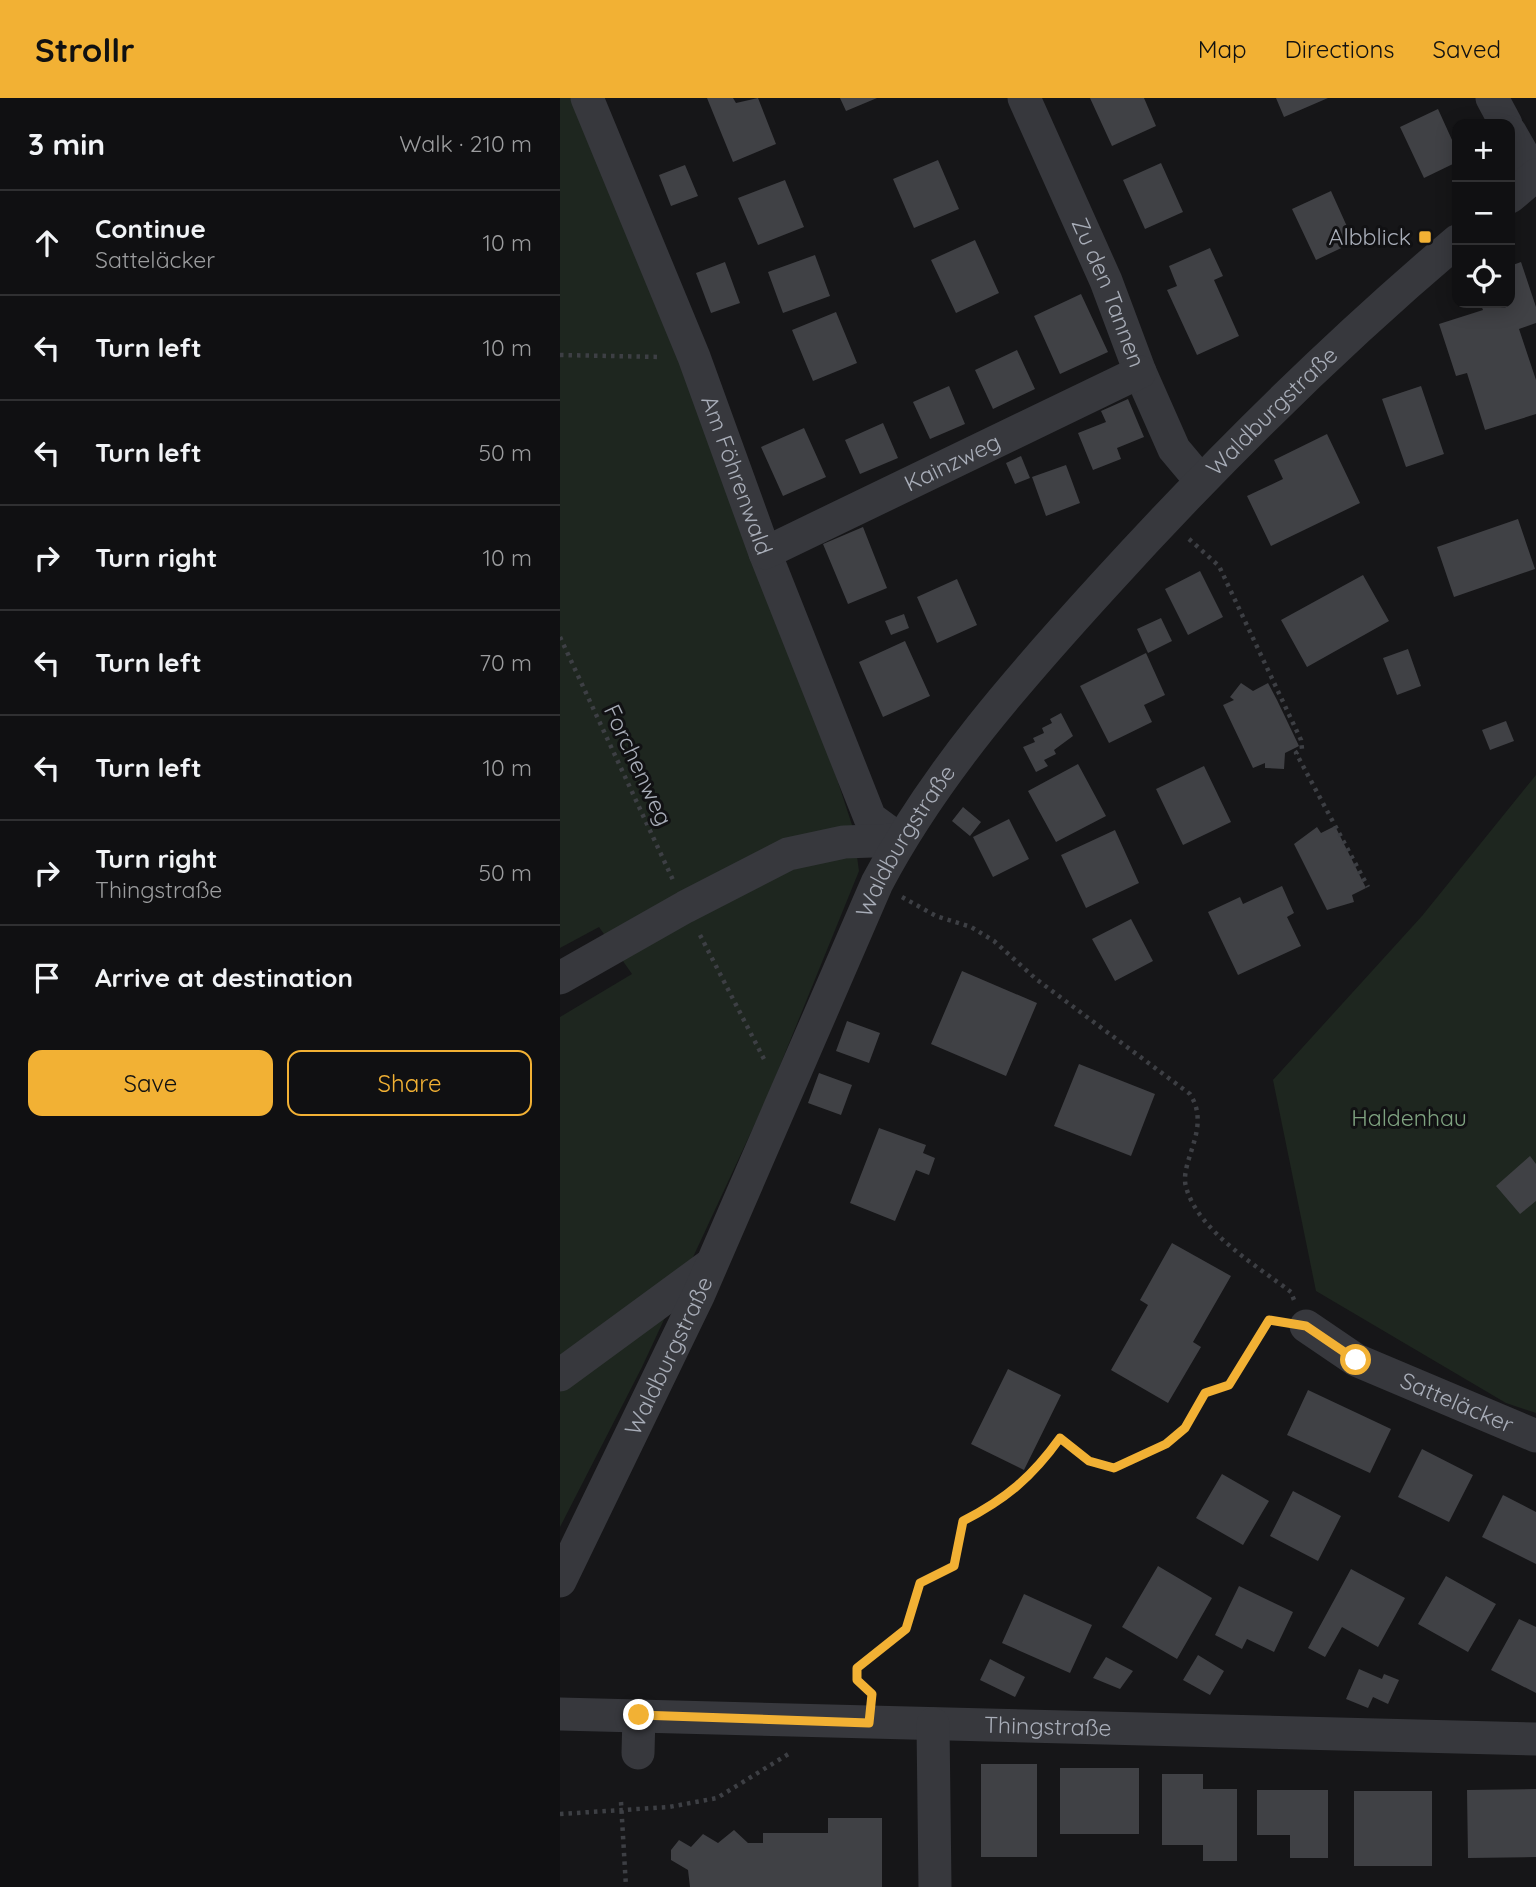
<!DOCTYPE html>
<html lang="en">
<head>
<meta charset="utf-8">
<style>
	:root { --surface:#101012; --page:#1e1e20; --text:#f1f3f6; --muted:#9c9d9f; --line:#303032; --accent:#f2b134 }
	body { margin:0; font-family:Quicksand,sans-serif; background:var(--page); color:var(--text) }
	.controls { position:absolute; right:21px; top:21px; display:grid; overflow:hidden; border-radius:14px; box-shadow:0 4px 18px #0003 }
	.controls button { width:63px; height:63px; display:grid; place-items:center; padding:0; border:0; border-bottom:2px solid var(--line); background:var(--surface); color:var(--text); font:35px sans-serif }
	.stop { position:absolute; width:21px; height:21px; margin:-16px; border:5px solid #f2b134; border-radius:50%; background:#fff }
	.stop.end { background:#f2b134; border-color:#fff; box-shadow:0 2px 7px #0008 }
	.list { margin:0; padding:0; list-style:none }
	h2 { display:flex; justify-content:space-between; align-items:center; height:91px; margin:0; padding:0 28px; font-size:30px }
	h2 small { font-size:23px; font-weight:400; color:var(--muted) }
	.list li { display:grid; grid-template-columns:46px 1fr auto; gap:21px; align-items:center; box-sizing:border-box; height:105px; padding:0 28px; border-top:2px solid var(--line) }
	.list b { display:block; font-size:26px; white-space:nowrap }
	.list p { margin:0; font-size:23px; white-space:nowrap; color:var(--muted) }
	.list em { font-size:23px; font-style:normal; color:var(--muted) }
	.actions { display:flex; gap:14px; padding:21px 28px }
	.actions a { flex:1; padding:16px 0; border:2px solid var(--accent); border-radius:14px; text-align:center; font-size:24px; color:var(--accent) }
	.actions .main { background:var(--accent); color:#111 }
	.icon { flex:none; width:38px; height:38px; fill:none; stroke:currentColor; stroke-width:2; stroke-linecap:round; stroke-linejoin:round }
	.map { position:relative; flex:none; width:976px; height:1789px; overflow:hidden }
	header { display:flex; align-items:center; gap:42px; box-sizing:border-box; height:98px; padding:0 35px; background:var(--accent); color:#111 }
	header strong { font-size:33px }
	nav { display:flex; gap:38px; margin-inline-start:auto; font-size:24px }
	main { display:flex }
	aside { flex:1; background:var(--surface) }
	.map>svg:first-child { display:block }
	.green { fill:#1e261f }
	.building { fill:#404145 }
	.lines { fill:none; stroke-linecap:round; stroke-linejoin:round }
	.path { stroke:#3d3f44; stroke-width:4.5; stroke-dasharray:3.5 5; stroke-linecap:butt }
	.minor { stroke:#37383d; stroke-width:33 }
	.route { stroke:#f2b134; stroke-width:9 }
	.poi-dot { fill:#f2b134; stroke:#111113; stroke-width:2.5 }
	.labels { text-anchor:middle; stroke-width:6; stroke-linejoin:round; paint-order:stroke }
	.poi-label { font-size:23px; fill:#a8adb8; stroke:#111113; text-anchor:end }
	.street-label { font-size:23px; fill:#a8adb8; stroke:#111113 }
	.park-label { font-size:23px; fill:#7fa381; stroke:#111113 }
</style>
</head>
<body>
<header>
<strong>Strollr</strong>
<nav><a>Map</a><a>Directions</a><a>Saved</a></nav>
</header>
<main>
<aside>
<h2>3 min<small>Walk · 210 m</small></h2>
<ul class="list">
<li><svg class="icon" aria-label="ahead" viewBox="0 0 24 24"><path d="M12 20V5M6 11l6-6 6 6"/></svg><div><b>Continue</b><p>Satteläcker</p></div><em>10 m</em></li>
<li><svg class="icon" aria-label="left" viewBox="0 0 24 24"><path d="M17 20v-9H6M10 6l-5 5 5 5"/></svg><div><b>Turn left</b></div><em>10 m</em></li>
<li><svg class="icon" aria-label="left" viewBox="0 0 24 24"><path d="M17 20v-9H6M10 6l-5 5 5 5"/></svg><div><b>Turn left</b></div><em>50 m</em></li>
<li><svg class="icon" aria-label="right" viewBox="0 0 24 24"><path d="M7 20v-9h11M14 6l5 5-5 5"/></svg><div><b>Turn right</b></div><em>10 m</em></li>
<li><svg class="icon" aria-label="left" viewBox="0 0 24 24"><path d="M17 20v-9H6M10 6l-5 5 5 5"/></svg><div><b>Turn left</b></div><em>70 m</em></li>
<li><svg class="icon" aria-label="left" viewBox="0 0 24 24"><path d="M17 20v-9H6M10 6l-5 5 5 5"/></svg><div><b>Turn left</b></div><em>10 m</em></li>
<li><svg class="icon" aria-label="right" viewBox="0 0 24 24"><path d="M7 20v-9h11M14 6l5 5-5 5"/></svg><div><b>Turn right</b><p>Thingstraße</p></div><em>50 m</em></li>
<li><svg class="icon" aria-label="arrive" viewBox="0 0 24 24"><path d="M6 21V4h12l-3 4 3 4H6"/></svg><div><b>Arrive at destination</b></div></li>
</ul>
<div class="actions"><a class="main">Save</a><a>Share</a></div>
</aside>
<div class="map">
<svg width="976" height="1789" viewBox="0 0 976 1789">
	<rect width="100%" height="100%" fill="#161618"/>
	<path class="green" d="M0,0h27l249,678 17,52 6,43 -93,229 -124,267 -82,160v-510l72,-43 -33,-47 -39,21z
		M976,677v638l-30,-10 -190,-112 -43,-211 149,-164z"/>
	<path class="building" d="M147,0h26l3,5 22,-5 18,46 -43,18z
		M280,0h37l-31,13z
		M530,0h54l12,28 -44,20z
		M716,0h52l-44,19z
		M878,11l19,42v11l-33,16 -24,-51z
		M378,62l21,49 -45,19 -21,-49z
		M601,65l22,49 -38,17 -22,-49z
		M125,67l13,31 -27,10 -12,-31z
		M225,82l19,47 -46,18 -20,-47z
		M771,93l23,51 -38,18 -24,-51z
		M415,142l24,53 -43,20 -25,-53z
		M650,150l13,28 -9,4 25,56 -42,19 -30,-65 10,-4 -8,-20z
		M255,157l15,41 -47,17 -15,-41z
		M165,164l15,41 -29,10 -15,-40z
		M961,164l15,45v16l-17,6 17,51v34l-51,16 -18,-57 -11,3 -17,-52 44,-14 -3,-7h30v-37z
		M521,196l27,58 -48,22 -26,-58z
		M276,214l21,51 -44,18 -21,-51z
		M457,252l18,39 -42,20 -18,-39z
		M389,288l16,38 -35,15 -17,-37z
		M861,288l23,68 -38,13 -24,-68z
		M568,301l16,38 -27,11 4,11 -28,11 -15,-37 28,-11 -5,-11z
		M323,325l15,35 -38,16 -15,-34z
		M244,330l22,49 -43,19 -22,-49z
		M767,336l33,69 -89,43 -24,-50 36,-17 -9,-19z
		M461,358l9,22 -15,6 -9,-21z
		M506,367l14,38 -34,13 -14,-39z
		M958,421l17,50 -81,28 -17,-50z
		M303,429l24,61 -39,16 -25,-60z
		M640,473l23,46 -35,18 -23,-46z
		M803,477l26,46 -82,46 -26,-47z
		M397,481l20,46 -40,18 -20,-46z
		M344,516l5,14 -18,7 -6,-14z
		M601,520l11,23 -24,12 -11,-24z
		M345,543l25,55 -47,21 -24,-55z
		M848,551l13,37 -24,9 -14,-37z
		M586,555l19,42 -21,10 8,17 -43,21 -29,-57z
		M681,585l12,8 15,-8 9,17 22,46 -14,7 -1,16 -19,-1v-5l-12,5 -30,-63 11,-5 -4,-3z
		M501,615l12,23 -19,14 2,4 -12,6 4,6 -12,6 -13,-25 12,-5 -2,-4 11,-5 -2,-5 10,-5 -2,-4z
		M946,623l8,20 -24,9 -8,-20z
		M518,666l28,52 -50,26 -28,-51z
		M644,668l27,56 -48,23 -27,-56z
		M403,709l18,15 -11,14 -18,-15z
		M449,721l20,40 -36,18 -20,-40z
		M775,728l31,62 -14,7 2,7 -27,8 -33,-66 23,-17 4,6z
		M555,732l24,53 -53,25 -25,-53z
		M722,788l12,27 -7,4 14,29 -63,29 -30,-63 32,-15 3,7z
		M571,821l22,42 -38,20 -23,-42z
		M402,873l75,32 -31,73 -75,-32z
		M287,923l33,12 -11,30 -33,-12z
		M519,966l76,30 -24,62 -77,-30z
		M259,975l33,12 -11,30 -33,-12z
		M319,1030l47,17 -3,8 12,5 -6,17 -13,-5 -21,51 -45,-18z
		M970,1058l6,8v37l-16,13 -24,-28z
		M612,1145l59,33 -38,66 8,5 -33,56 -57,-33 37,-65 -8,-5z
		M448,1271l53,26 -37,75 -53,-26z
		M748,1292l83,39 -21,44 -83,-38z
		M862,1351l51,26 -24,47 -51,-25z
		M662,1376l47,27 -26,44 -47,-27z
		M733,1393l48,25 -23,45 -48,-25z
		M943,1397l33,17v52l-54,-27z
		M598,1468l54,32 -35,61 -55,-32z
		M791,1471l54,29 -27,49 -36,-20 -17,30 -17,-9z
		M886,1478l50,28 -28,48 -50,-28z
		M679,1488l54,26 -19,40 -27,-13 -5,10 -27,-14z
		M464,1496l68,31 -22,48 -68,-30z
		M959,1521l17,8v66l-45,-23z
		M638,1557l26,16 -14,24 -27,-15z
		M546,1559l27,14 -13,18 -27,-11z
		M430,1561l35,18 -10,20 -35,-17z
		M799,1571l23,10 2,-5 15,6 -11,24 -15,-7 -5,11 -22,-9z
		M421,1666h56v93h-56z
		M500,1670h79v66h-79z
		M602,1676h41v15h34v72h-34v-16h-41z
		M976,1691v68l-68,1 -1,-68z
		M697,1692h71v68h-38v-23h-33z
		M794,1693h78v75h-78z
		M268,1720h54v69h-192l-2,-17 -17,-10v-10l8,-10 12,7 12,-13 15,9 16,-13 14,13h15v-10h65z"/>
	<g class="lines">
		<path class="path" d="M0,257l101,2
			M629,441l30,27 82,174 1,9 -6,4 72,134
			M0,539l113,243
			M342,799l34,19 35,11 23,14 42,38 154,115c22,34 -11,67 -4,93 12,44 71,79 105,105l3,8
			M140,837l65,126
			M307,1591l-10,-9v-12l49,-39 14,-46 34,-17 9,-45c43,-22 69,-44 97,-83l29,23 25,7 51,-24 20,-16 20,-35 24,-8 40,-65 9,1
			M61,1704l5,85
			M0,1716l109,-7 48,-9 73,-45"/>
		<g class="minor">
			<path id="s1" d="M27,0l107,259 71,196 105,265 30,22"/>
			<path id="s2" d="M464,0l82,183 34,91 34,77 26,31"/>
			<path d="M932,0l14,26"/>
			<path d="M950,34l25,44"/>
			<path d="M950,99l26,-22"/>
			<path id="s3" d="M205,455l375,-181"/>
			<path d="M0,880l125,-71 103,-53 56,-12 56,-2"/>
			<path id="s4" d="M746,1228l50,34 180,76"/>
			<path d="M0,1277l150,-110"/>
			<path id="s5" d="M0,1483l139,-287 178,-411c58,-110 143,-206 227,-298 111,-122 228,-238 353,-344"/>
			<path id="s6" d="M0,1616l976,25"/>
			<path d="M373,1626l2,163"/>
			<path d="M78,1655l1,-38"/>
		</g>
	</g>
	<g class="lines">
		<path class="route" d="M79,1617l230,8 3,-29 -15,-14v-12l49,-39 14,-46 34,-17 9,-45c43,-22 69,-44 97,-83l29,23 25,7 52,-24 19,-16 20,-35 24,-8 40,-65 37,6 50,34"/>
	</g>
	<rect class="poi-dot" x="858" y="132" width="14" height="14" rx="3.5"/>
	<g class="labels">
		<g class="poi-label">
			<text x="851" y="147">Albblick</text>
		</g>
		<g class="street-label">
			<text dy="8" stroke="none"><textPath href="#s2" startOffset="212">Zu den Tannen</textPath></text>
			<text dy="8" stroke="none"><textPath href="#s5" startOffset="1384">Waldburgstraße</textPath></text>
			<text dy="8" stroke="none"><textPath href="#s3" startOffset="208">Kainzweg</textPath></text>
			<text dy="8" stroke="none"><textPath href="#s1" startOffset="406">Am Föhrenwald</textPath></text>
			<text transform="translate(78 667) rotate(65)" y="8">Forchenweg</text>
			<text dy="8" stroke="none"><textPath href="#s5" startOffset="817">Waldburgstraße</textPath></text>
			<text dy="8" stroke="none"><textPath href="#s5" startOffset="250">Waldburgstraße</textPath></text>
			<text dy="8" stroke="none"><textPath href="#s4" startOffset="170">Satteläcker</textPath></text>
			<text dy="8" stroke="none"><textPath href="#s6" startOffset="488">Thingstraße</textPath></text>
		</g>
		<g class="park-label">
			<text x="849" y="1028">Haldenhau</text>
		</g>
	</g>
</svg>
<div class="controls">
<button>+</button>
<button>−</button>
<button><svg class="icon" aria-label="locate" viewBox="0 0 24 24"><circle cx="12" cy="12" r="6"/><path d="M12 2v4M12 18v4M2 12h4M18 12h4"/></svg></button>
</div>
<div class="stop" style="left:796px;top:1262px"></div>
<div class="stop end" style="left:79px;top:1617px"></div>
</div>
</main>
</body>
</html>
